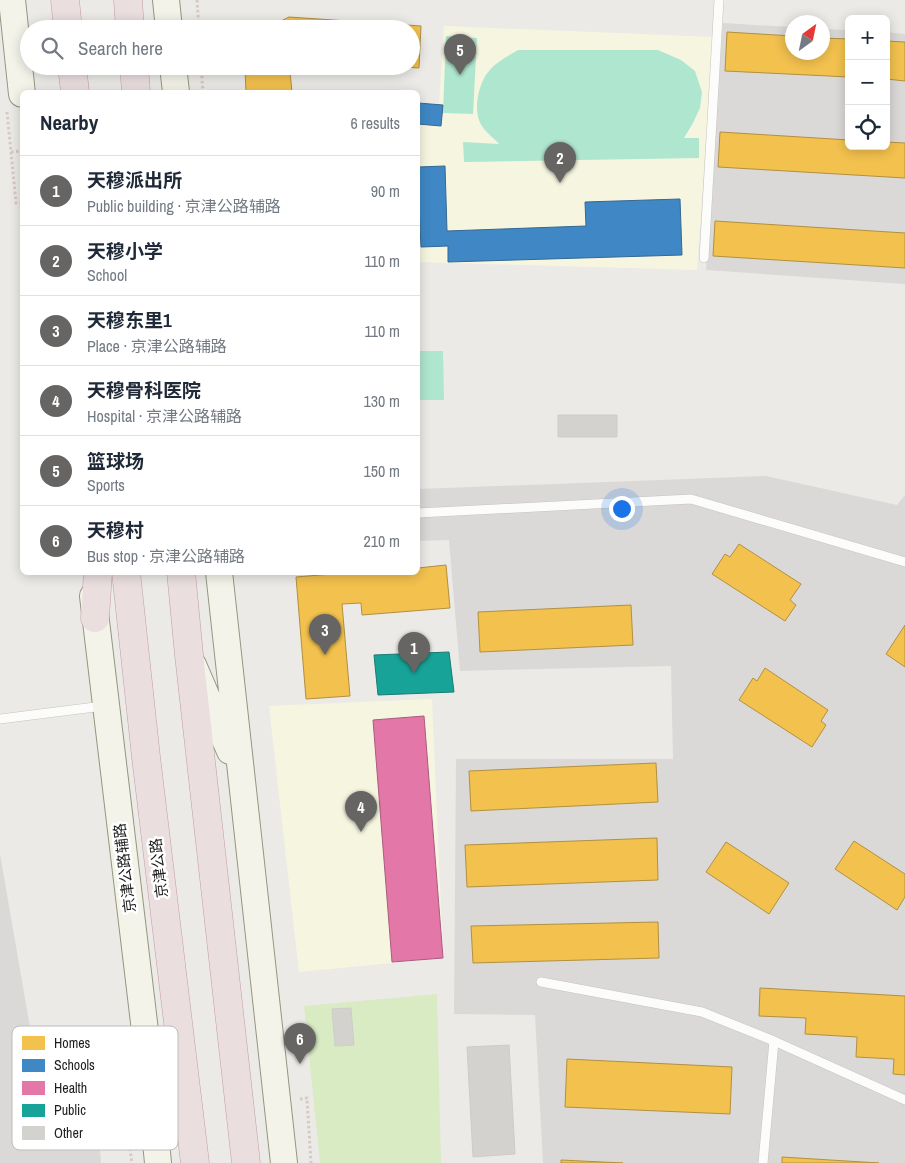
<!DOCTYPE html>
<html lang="en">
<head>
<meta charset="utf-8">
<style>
	:root { --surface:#fff; --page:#f2f2f3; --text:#1f2937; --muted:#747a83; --line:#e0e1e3; --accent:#666564 }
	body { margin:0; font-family:"Archivo Narrow","Noto Sans SC",sans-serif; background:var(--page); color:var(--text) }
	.controls { position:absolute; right:15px; top:15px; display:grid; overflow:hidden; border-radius:8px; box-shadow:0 2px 12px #0003 }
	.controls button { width:45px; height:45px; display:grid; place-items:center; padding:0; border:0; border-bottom:1px solid var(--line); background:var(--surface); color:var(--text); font:25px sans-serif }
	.compass { position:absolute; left:785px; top:15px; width:45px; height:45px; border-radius:50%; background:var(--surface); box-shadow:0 2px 12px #0003; rotate:33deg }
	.you { position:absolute; left:621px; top:508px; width:18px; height:18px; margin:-12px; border:4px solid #fff; border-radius:50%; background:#1a73e8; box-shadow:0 0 0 8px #1a73e833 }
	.badge { display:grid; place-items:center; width:32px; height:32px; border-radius:50%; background:var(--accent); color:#fff; font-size:16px; font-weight:700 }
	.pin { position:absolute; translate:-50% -41px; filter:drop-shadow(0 1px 2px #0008) }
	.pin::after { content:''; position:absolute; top:26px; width:18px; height:15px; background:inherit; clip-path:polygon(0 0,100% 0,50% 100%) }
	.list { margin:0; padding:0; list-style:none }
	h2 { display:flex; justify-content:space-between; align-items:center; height:65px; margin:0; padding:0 20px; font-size:21px }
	h2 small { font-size:16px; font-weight:400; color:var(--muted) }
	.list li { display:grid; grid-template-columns:32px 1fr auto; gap:15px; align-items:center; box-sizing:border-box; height:70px; padding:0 20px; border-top:1px solid var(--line) }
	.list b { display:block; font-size:19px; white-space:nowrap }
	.list p { margin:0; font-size:16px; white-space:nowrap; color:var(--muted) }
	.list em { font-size:16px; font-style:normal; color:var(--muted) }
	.icon { flex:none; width:28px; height:28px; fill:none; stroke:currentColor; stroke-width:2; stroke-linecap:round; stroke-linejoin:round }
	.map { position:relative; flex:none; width:905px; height:1163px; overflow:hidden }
	.search { position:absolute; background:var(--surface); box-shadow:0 2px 12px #0003; left:20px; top:20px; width:400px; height:55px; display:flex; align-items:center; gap:12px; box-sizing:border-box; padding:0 18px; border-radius:28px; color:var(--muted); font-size:19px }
	.panel { position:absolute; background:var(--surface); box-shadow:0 2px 12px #0003; left:20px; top:90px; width:400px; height:485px; border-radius:8px }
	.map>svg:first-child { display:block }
	.residential { fill:#dbd9d7 }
	.education { fill:#f6f6e0 }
	.grass { fill:#d8ebc3 }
	.pitch { fill:#afe6cf }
	.homes { fill:#f2c14e; stroke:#b29040 }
	.schools { fill:#3f88c5; stroke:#356893 }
	.health { fill:#e377a8; stroke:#a85c7f }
	.public { fill:#17a398; stroke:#197b73 }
	.building { fill:#d4d2cf; stroke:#cfccc7 }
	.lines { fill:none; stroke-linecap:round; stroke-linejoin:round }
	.lane-casing { stroke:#c5c4c2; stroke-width:10 }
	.secondary-casing { stroke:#94967e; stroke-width:28 }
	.highway-casing { stroke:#c39ca6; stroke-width:29 }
	.path { stroke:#d7c8c5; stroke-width:3; stroke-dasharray:2.5 2.5; stroke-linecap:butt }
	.lane { stroke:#fcfcfb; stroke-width:9 }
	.secondary { stroke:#f3f3e9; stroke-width:26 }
	.highway { stroke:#eadedf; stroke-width:28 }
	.labels { text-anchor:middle; stroke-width:5; stroke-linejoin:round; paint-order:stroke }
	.street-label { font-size:15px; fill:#1e1e1e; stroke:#fff }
	.key { fill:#fff; stroke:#bcbcbc; stroke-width:1 }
	.key-label { font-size:14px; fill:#1e1e1e }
</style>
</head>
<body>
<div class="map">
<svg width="905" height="1163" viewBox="0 0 905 1163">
	<rect width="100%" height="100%" fill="#eceae6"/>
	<path class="residential" d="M723,23l69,4v25h30l1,-23 26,1v116h37v-114l19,2v250l-199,-14z
		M766,476l131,29 8,-10v668h-362l-8,-148 -81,-1 2,-255h217l-2,-93 -211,5 -11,-131 -31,1v-52z
		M0,854l40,231 56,2 5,76h-101z"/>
	<path class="education" d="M444,26l269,11 -16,233 -279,-8v-159l21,1z
		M432,699l11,259 -144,14 -30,-266z"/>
	<path class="grass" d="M437,994l4,169h-121l-16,-157z"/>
	<path class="pitch" d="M446,36l31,2 -4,76 -30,-1z
		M518,50h140l23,10 14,11 7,21 -2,16 -7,15 -9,15h15v20l-235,4 -1,-20 36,2c-7,-8 -17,-14 -20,-24 -5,-14 0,-38 10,-49 7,-9 19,-15 29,-21z
		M418,351h25l1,49h-26z"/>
	<path class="homes" d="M289,17l132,9 -2,42 -28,-2h20v-37h-140l6,-6z
		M727,32l65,4v16h30v-14l27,1v38l-124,-6z
		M886,41l19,1v39l-19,-2z
		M246,66h50l-6,6 2,20h-46l-1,-23z
		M720,132l129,8v6h37v-4l19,1v35l-187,-11z
		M715,221l190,12v35l-192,-12z
		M739,544l62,40 -11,16 6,5 -11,16 -73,-47 13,-20 5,3z
		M446,565l4,43 -88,7 -1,-12 -19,1 8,92 -44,3 -10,-122 60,-5h62v-4z
		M631,605l2,40 -153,7 -2,-40z
		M905,625v42l-19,-13z
		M765,668l63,42 -7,11 5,4 -14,22 -73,-47 14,-22 4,3z
		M656,763l2,39 -187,9 -2,-40z
		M657,838l1,42 -191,7 -2,-42z
		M854,841l51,33v23l-8,13 -62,-41z
		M726,842l63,41 -20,31 -63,-42z
		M658,922l1,36 -186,5 -2,-37z
		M760,988l145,8v79l-12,-1 1,-15 -38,-2 1,-20 -52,-3 1,-16 -47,-2z
		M567,1059l165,8 -2,47 -165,-7z
		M782,1157l97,6h-97z
		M561,1160l62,3h-62z"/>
	<path class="schools" d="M418,103l25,2 -2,21 -23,-2z
		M445,166l2,65 139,-5 -1,-24 95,-3 2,56 -234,7v-16l-27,1 -3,-59v-21z"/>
	<path class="health" d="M424,716l19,242 -51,4 -19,-242z"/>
	<path class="public" d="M449,652l5,40 -76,3 -4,-40z"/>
	<path class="building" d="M558,415h59v22h-59z
		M351,1008l3,37 -19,1 -3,-37z
		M509,1045l6,109 -42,3 -6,-110z"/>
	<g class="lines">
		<g class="lane-casing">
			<path id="lane" d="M704,258l15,-258
				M418,513l273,-14 214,63
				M0,719l103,-13
				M541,982l161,30 72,29 131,59
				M763,1163l11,-122"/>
		</g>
		<g class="secondary-casing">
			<path id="secondary" d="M12,0l10,94
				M166,0l3,29
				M173,66l3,26
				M219,572l65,591
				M93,596l55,460 10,107
				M193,665l37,86"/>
		</g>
		<g class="highway-casing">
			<path id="highway" d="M65,0l3,29
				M128,0l2,29
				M72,66l3,26
				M134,66l2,26
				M126,572l20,185 49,406
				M181,572l8,83 57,508
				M95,618l3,-46"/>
		</g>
		<path class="path" d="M197,0l2,29
			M201,66l2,26
			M7,112l9,91h6
			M11,152l11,-1
			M300,1099l7,-1 4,65
			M131,1105l-7,1 8,57"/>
		<use href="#lane" class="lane"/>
		<use href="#secondary" class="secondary"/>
		<use href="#highway" class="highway"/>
	</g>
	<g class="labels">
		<g class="street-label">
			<text transform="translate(125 868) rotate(-97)" y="5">京津公路辅路</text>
			<text transform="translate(159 868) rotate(-97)" y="5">京津公路</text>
		</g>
	</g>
	<rect x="12" y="1026" width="166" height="124" rx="8" class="key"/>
	<rect x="22" y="1036" width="23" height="14" fill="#f2c14e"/>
	<rect x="22" y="1059" width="23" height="13" fill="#3f88c5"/>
	<rect x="22" y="1081" width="23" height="14" fill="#e377a8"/>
	<rect x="22" y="1104" width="23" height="13" fill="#17a398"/>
	<rect x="22" y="1126" width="23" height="14" fill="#d4d2cf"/>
	<g class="key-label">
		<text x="54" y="1048">Homes</text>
		<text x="54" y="1070">Schools</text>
		<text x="54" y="1093">Health</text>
		<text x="54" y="1115">Public</text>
		<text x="54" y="1138">Other</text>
	</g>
</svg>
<div class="controls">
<button>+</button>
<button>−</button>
<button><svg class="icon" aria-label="locate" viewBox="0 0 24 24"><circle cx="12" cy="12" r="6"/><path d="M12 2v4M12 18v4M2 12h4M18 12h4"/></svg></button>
</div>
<svg class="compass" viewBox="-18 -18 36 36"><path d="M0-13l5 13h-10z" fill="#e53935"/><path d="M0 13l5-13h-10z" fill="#747a83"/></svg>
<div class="you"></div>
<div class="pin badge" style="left:414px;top:673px">1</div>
<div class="pin badge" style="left:560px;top:183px">2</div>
<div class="pin badge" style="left:325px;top:655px">3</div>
<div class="pin badge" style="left:361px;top:832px">4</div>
<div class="pin badge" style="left:460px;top:75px">5</div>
<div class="pin badge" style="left:300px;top:1064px">6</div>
<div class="search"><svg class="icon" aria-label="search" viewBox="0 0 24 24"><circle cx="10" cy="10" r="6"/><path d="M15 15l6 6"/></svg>Search here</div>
<section class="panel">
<h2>Nearby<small>6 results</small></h2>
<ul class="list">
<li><span class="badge">1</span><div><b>天穆派出所</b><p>Public building · 京津公路辅路</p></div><em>90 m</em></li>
<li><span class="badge">2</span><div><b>天穆小学</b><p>School</p></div><em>110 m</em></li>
<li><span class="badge">3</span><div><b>天穆东里1</b><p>Place · 京津公路辅路</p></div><em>110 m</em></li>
<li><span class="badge">4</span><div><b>天穆骨科医院</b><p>Hospital · 京津公路辅路</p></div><em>130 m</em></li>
<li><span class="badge">5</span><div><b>篮球场</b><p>Sports</p></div><em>150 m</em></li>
<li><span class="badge">6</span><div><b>天穆村</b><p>Bus stop · 京津公路辅路</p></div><em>210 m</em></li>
</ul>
</section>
</div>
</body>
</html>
